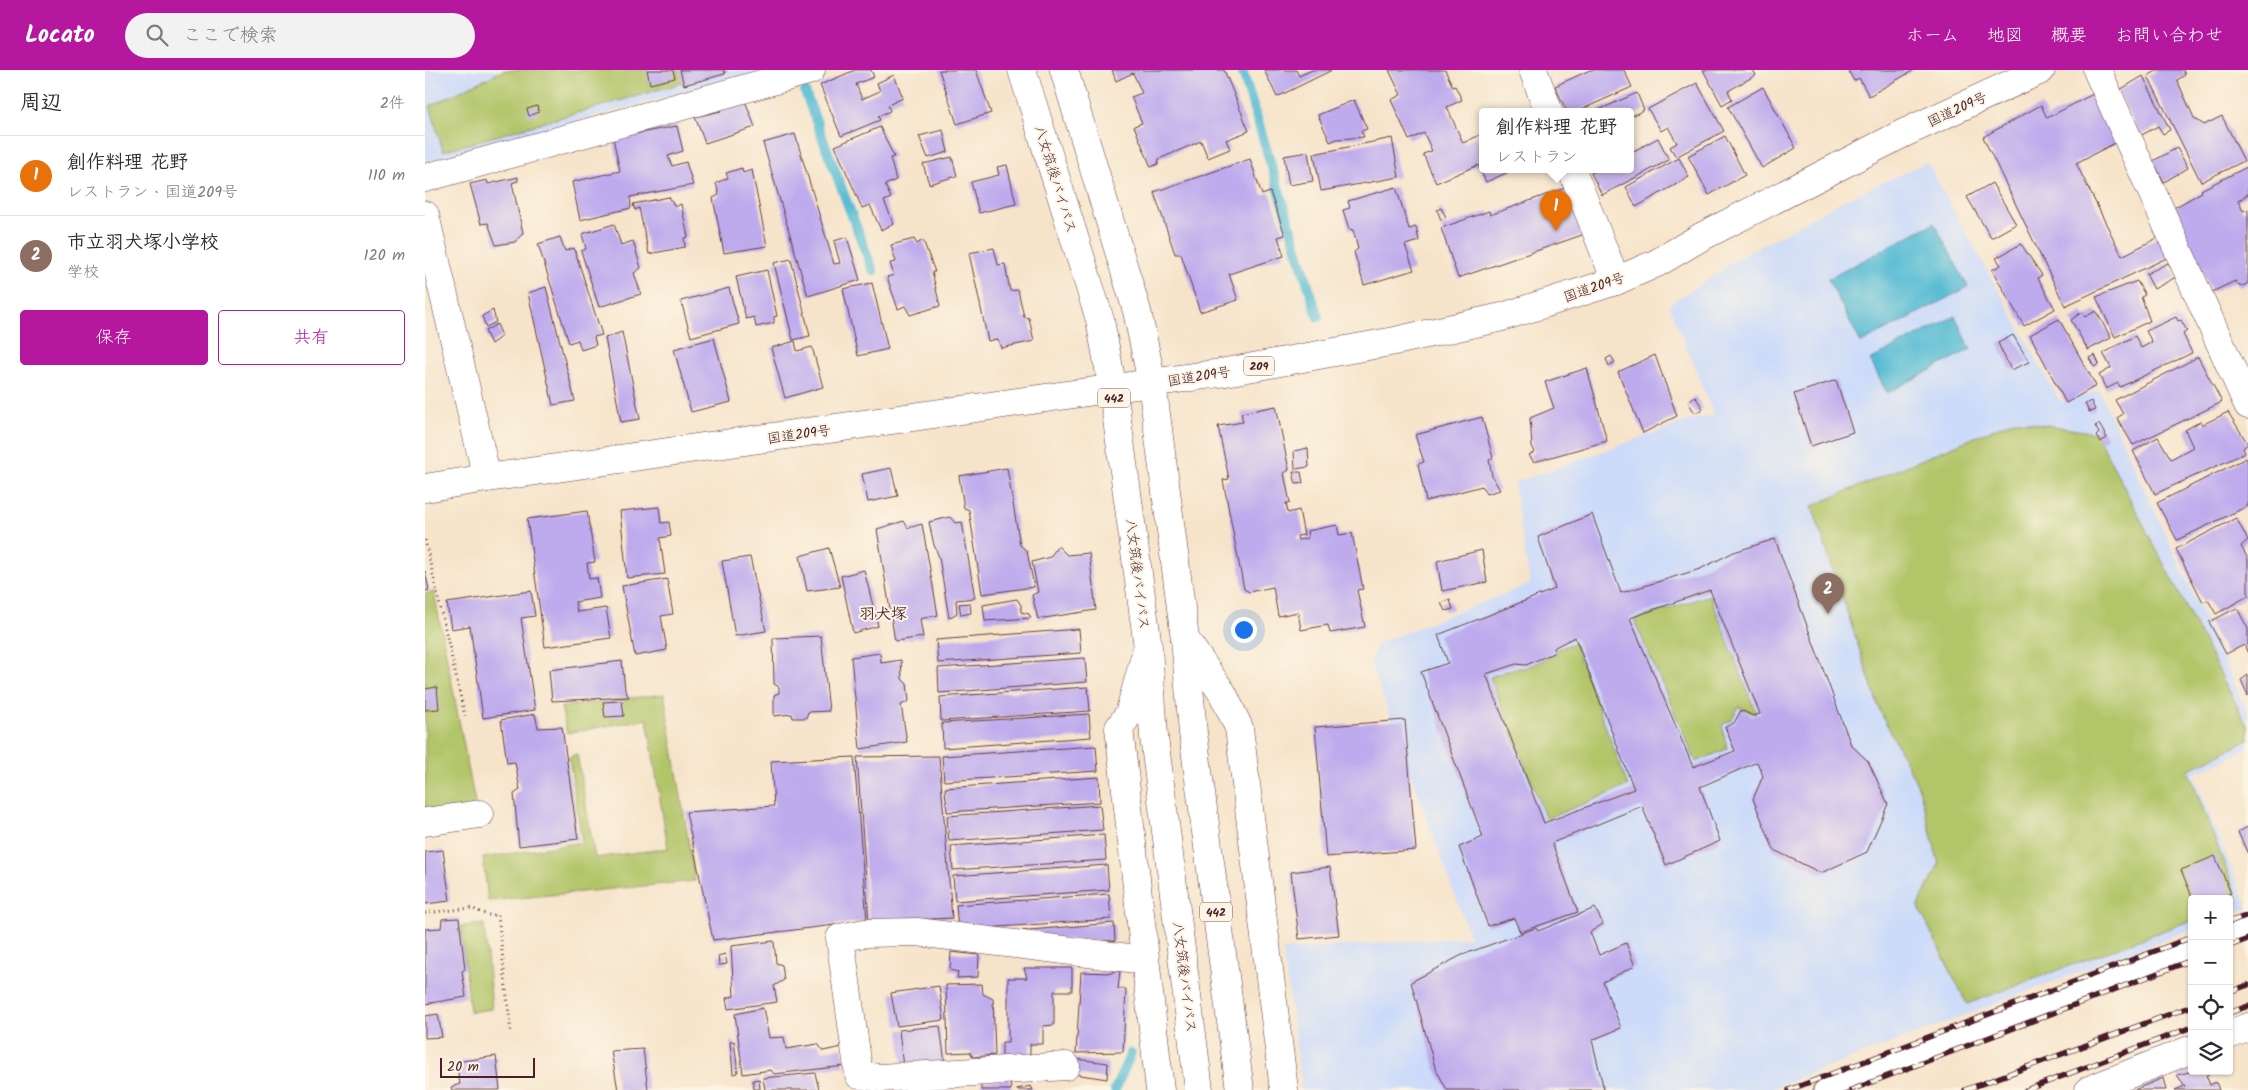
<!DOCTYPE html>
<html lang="ja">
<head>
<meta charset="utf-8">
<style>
	:root { --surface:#fff; --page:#f2f2f3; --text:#2b2b33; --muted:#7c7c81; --line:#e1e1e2; --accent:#b5179e }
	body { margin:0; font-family:Kalam,"Klee One",sans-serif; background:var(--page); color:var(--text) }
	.controls { position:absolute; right:15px; bottom:15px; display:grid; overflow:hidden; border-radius:5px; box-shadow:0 1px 4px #0004 }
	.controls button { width:45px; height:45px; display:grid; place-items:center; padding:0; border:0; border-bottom:1px solid var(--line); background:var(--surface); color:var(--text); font:25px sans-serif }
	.scale { position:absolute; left:15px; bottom:12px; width:95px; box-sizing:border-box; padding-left:5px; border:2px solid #4a1f2b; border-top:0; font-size:14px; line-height:18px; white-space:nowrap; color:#4a1f2b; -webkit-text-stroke:4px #fcf5e5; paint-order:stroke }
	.you { position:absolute; left:818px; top:559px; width:18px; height:18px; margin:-12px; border:4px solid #fff; border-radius:50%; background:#1a73e8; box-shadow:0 0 0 8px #1a73e833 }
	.badge { display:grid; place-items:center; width:32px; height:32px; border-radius:50%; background:var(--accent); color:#fff; font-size:16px; font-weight:700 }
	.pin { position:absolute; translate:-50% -41px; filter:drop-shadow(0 1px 2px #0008) }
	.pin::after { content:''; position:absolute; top:26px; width:18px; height:15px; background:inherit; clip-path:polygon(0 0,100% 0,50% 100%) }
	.popup { position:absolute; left:1054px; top:38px; width:155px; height:65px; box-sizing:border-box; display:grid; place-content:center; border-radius:5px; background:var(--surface); filter:drop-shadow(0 1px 4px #0005); font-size:16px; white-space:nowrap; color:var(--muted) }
	.popup b { font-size:19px; color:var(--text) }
	.popup::after { content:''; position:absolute; left:50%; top:100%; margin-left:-10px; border:10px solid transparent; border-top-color:var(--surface) }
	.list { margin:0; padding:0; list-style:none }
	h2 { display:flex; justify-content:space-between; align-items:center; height:65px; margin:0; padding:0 20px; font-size:21px }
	h2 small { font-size:16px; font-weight:400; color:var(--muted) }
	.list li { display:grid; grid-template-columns:32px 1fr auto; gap:15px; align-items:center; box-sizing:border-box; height:80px; padding:0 20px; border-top:1px solid var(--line) }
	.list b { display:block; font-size:19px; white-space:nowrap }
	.list p { margin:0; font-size:16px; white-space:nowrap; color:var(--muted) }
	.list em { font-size:16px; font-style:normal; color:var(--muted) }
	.actions { display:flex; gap:10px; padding:15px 20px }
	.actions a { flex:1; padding:11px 0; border:1px solid var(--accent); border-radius:5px; text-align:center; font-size:18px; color:var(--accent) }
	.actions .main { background:var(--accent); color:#fff }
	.icon { flex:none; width:28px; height:28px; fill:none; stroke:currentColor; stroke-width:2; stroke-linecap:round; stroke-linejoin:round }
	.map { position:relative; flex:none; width:1823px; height:1020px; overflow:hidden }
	header { display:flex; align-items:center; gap:30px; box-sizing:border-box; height:70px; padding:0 25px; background:var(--accent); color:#fff }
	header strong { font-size:24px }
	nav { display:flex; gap:28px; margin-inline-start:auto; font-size:18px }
	.search { width:350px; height:45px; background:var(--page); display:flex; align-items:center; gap:12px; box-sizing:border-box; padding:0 18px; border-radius:28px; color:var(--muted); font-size:19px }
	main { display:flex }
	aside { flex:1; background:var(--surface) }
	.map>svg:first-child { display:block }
	.built { fill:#ccdbf9 }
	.green { fill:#b2c569; stroke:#7e724a }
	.water { fill:#56bcd4; stroke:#506e80 }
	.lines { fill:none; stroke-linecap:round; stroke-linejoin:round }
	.stream { stroke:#56bcd4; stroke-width:10 }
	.building { fill:#beabed; fill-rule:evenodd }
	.lane-casing { stroke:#643d43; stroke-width:21 }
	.street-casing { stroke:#643d43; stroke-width:29 }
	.highway-casing { stroke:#643d43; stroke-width:29 }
	.path { stroke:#643d43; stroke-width:3; stroke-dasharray:1 4; stroke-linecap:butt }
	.lane { stroke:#fff; stroke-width:19 }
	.street { stroke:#fff; stroke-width:28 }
	.highway { stroke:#fff; stroke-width:28 }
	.rail-casing { stroke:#4a1f2b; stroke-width:5.5 }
	.rail { stroke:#fcf5e5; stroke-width:4; stroke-dasharray:11; stroke-linecap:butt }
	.labels { text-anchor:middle; stroke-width:4; stroke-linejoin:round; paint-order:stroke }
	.shield { fill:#fcf5e5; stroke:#7f5f63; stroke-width:1 }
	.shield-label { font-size:12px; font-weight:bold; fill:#4a1f2b }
	.street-label { font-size:14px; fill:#4a1f2b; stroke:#fcf5e5 }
	.quarter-label { font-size:16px; font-weight:bold; fill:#4a1f2b; stroke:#fcf5e5 }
</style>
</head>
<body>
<header>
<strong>Locato</strong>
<div class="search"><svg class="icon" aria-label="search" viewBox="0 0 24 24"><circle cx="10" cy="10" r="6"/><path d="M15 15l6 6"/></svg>ここで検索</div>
<nav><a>ホーム</a><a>地図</a><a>概要</a><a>お問い合わせ</a></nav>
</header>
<main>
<aside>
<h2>周辺<small>2件</small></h2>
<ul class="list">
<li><span class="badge" style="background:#e8710a">1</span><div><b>創作料理 花野</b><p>レストラン · 国道209号</p></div><em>110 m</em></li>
<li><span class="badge" style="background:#8d6e63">2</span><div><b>市立羽犬塚小学校</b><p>学校</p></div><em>120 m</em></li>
</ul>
<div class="actions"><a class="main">保存</a><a>共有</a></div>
</aside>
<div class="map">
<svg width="1823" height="1020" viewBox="0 0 1823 1020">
	<rect width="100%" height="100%" fill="#fcf5e5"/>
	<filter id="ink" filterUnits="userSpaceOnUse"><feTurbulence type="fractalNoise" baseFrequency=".02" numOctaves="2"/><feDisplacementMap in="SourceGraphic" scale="10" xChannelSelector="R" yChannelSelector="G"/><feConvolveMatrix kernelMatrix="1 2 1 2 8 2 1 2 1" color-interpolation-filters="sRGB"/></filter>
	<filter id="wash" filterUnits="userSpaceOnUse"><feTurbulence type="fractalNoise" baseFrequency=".0096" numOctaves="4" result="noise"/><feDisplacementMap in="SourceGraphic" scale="20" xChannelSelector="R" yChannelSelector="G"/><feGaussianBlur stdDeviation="1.12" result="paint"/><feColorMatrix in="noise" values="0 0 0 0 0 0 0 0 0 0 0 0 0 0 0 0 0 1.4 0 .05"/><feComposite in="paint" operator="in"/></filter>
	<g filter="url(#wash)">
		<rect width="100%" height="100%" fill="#f6e4ca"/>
		<path class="built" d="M0,0h341l-341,92z
			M1502,92l134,241 38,-13 149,323v34l-23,13 -32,14 55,134 -19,7v-16h-37v30l-424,161h-466l-19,-140 187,-13 -100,-276 8,-18 152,-59 -16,-101 182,-65 18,-2 -45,-112 55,-35 4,-5 116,-64z"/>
		<path class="green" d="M79,0h224l-285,81 -13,-45z
			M1590,350l81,13 152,294v13l-60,30 51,132 -10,4v-7h-37v21l-225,84 -49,-98 21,-42 -20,-76 -39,-77 -68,-205z
			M9,522l42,216 -51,5v-220z
			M1285,525l46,118h-4l-13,-6 -8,13 -9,5 5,24 -31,13 -62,-142z
			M1149,573l54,143 -82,33 -56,-142 25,-9h10l30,-13 3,-6z
			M239,624l31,187 -207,20 -5,-43 99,-16 -13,-85 8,-3 18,104 73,-10 -21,-129 -80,14 -6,-26z
			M59,854l8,85 -22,3 -9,-86z"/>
		<path class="water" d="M1509,153l34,64 -107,56 -33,-64z
			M1530,246l16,33 -84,44 -17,-33z"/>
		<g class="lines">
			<path class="stream" d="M817,0l76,247
				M380,22l68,179
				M690,1020l16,-37"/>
		</g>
		<g id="blocks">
			<path class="building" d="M222,0h26l2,8 -25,6z
				M255,0h44l1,4 -41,11z
				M430,0h16l3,7 -18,7 6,15 18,-8 -3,-8 17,-8 9,23 -15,7 2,6 -12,5 2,4 -39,16 -21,-51z
				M514,0h37l15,43 -34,11z
				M687,0h112l25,61 -23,9 4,9 -22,9 -7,-17 -42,18 -1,5 -7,3 -17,-41 8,-3 -11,-26 11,-4 -9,-20 -17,8z
				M839,0h32l3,6 13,-6h20l-55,27z
				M964,0h56l8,17 2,-1 7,14 -15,7 16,36 19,-9v36h31l-27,12 -8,-17 -42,18 -13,-29 9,-3 -8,-18 -15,7 -18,-40 10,-5z
				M1165,0h34l8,17 -56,25h-9l-12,-26z
				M1278,0h50l3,5 -28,16 4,8 -10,6z
				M1423,0h66l-45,26 -10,-18 -5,3z
				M1733,0h25l2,5 -8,5 17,38 10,7 18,-9 22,45 -43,21 -53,-106z
				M1718,6l27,54 -7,4 -5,-8 -18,10 -22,-45z
				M1272,13l27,48 -48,26 -6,-10 7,-4 -9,-16 -7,4 -13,-22z
				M1338,17l33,61 -34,20 -34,-61z
				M1212,23l7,17 -14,7v-5h-36z
				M1668,24l26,47 -43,22 46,93 41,-21 10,20 -108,51 -82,-169 58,-32 6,13z
				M319,28l11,29 -50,16 -10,-26 26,-6 -1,-4z
				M929,30l13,29 -6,2 3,6 -27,2 -7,3 -12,-27z
				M112,36l2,6 -10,4 -2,-7z
				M252,56l6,25 -15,5 4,10 14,-4 7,23 -63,12 1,11 -51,12 -8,-38 48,-11 -7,-33z
				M455,57l14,30 -4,1 6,22 -11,5 6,13 -7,3 10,23 -13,6 -11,-25 -8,3 -27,-62z
				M518,60l5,22 -20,6 -9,-22z
				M370,64l39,130 6,-1 -6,-22 13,-4 13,43 -52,16 -45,-153z
				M1300,66l20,39 -36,20 -21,-39z
				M967,68l7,39 -78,14 -7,-37z
				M1233,68l11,22 -67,35 -11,-22 6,-3h33v-17z
				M1752,78l11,20 -24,14 -11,-21z
				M883,82l5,29 -24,4 -5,-29z
				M527,87l5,19 -28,8 -6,-20z
				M1254,88l10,19 -53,30 -10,-20z
				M825,89l12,36 8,-3 15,43 -7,2 6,19 -55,18 9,26 -38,12 -19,-58h-6l-21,-62z
				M582,95l9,39 -37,9 -8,-31 28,-7 -2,-8z
				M1822,97l1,27 -10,7 5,10 5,-2v74l-7,4 -6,-6 -23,11 -40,-83 30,-17 -1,-2z
				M317,98l1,5 9,-3 15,76 -43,7 -11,-55 6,-3 -3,-12 12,-5 -2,-5z
				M93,107v4l-6,2 11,50 -8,9 -19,3 -8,-22 -7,1 -11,-40 17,-4 1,4z
				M1567,113l24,41 -25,14 -24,-41z
				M971,117l13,42 7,-2 3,14 -14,4 9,25 -50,15 -10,-33 4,-3 -5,-19 -4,-1 -6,-19 7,-2 -2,-7z
				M1143,117l17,47 -127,44 -17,-50 48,-17 1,4z
				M244,127l6,10 6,-3 7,33 -4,1 1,9 -36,7 -10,-46 -4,2 -2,-6z
				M1016,138l5,9 -5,3 -4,-10z
				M189,154l7,21 12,-4 8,27 -7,5 7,21 -42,13 -18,-56 5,-2 -4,-15z
				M135,167l5,14 9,-3 28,87 -8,2 2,8 -15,5 -3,-10 -9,3 -31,-99z
				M489,169l3,5 6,-4 12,32h-3l8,34 -30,9 -5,-9 -7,3 -11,-32 7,-2 -4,-12 6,-1 -5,-17z
				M1596,174l21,31 -4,3 17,31 -31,17 -32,-56 9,-5 -5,-7z
				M569,178l4,17 7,-1 5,27 8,-1 6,27 5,1 5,23 -33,7 -3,-9 -10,2 -19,-88z
				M366,189l19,77 -17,4 -19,-77z
				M1743,193l8,14 -22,12 -8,-15z
				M342,200l10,46 -3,1v6l-18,4 -2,-10 -8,2 -10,-42z
				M1712,211l8,14 -4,2 9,24 -35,16 -19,-40z
				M447,213l16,66 -30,7 -15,-67z
				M121,217l29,114 -22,4 -25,-112z
				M304,218l10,36 -48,13 -10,-36z
				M68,240l3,12 -10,5 -4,-11z
				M1671,241l15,27 -23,12 -17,-30 11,-8 3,5z
				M1751,247l2,4 3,-1 6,11 -4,3 9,19 -72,34 -2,-4 -12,6 -7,-14 12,-7 -8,-15 32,-17 6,12 11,-6 -6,-11z
				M1634,249l37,67 -30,17 -36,-68z
				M72,254l5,12 -11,8 -6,-13z
				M197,262l18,87 -19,3 -16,-84z
				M1588,265l16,27 -18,8 -13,-27z
				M289,268l17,64 -40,10 -17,-63z
				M370,271l2,10 15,-4 11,40 -38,11 -14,-50z
				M1230,285l22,61 -34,17 -25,-61z
				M1670,285l4,9 -5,3 -5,-9z
				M1186,286l4,6 -6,4 -3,-7z
				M1773,287l24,45 -89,43 -16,-27 6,-4 -8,-14z
				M1162,298l20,73 -73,21 -5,-7 6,-3 -3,-6 -2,-28 24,-10 -9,-26z
				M1411,310l17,52 -42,14 -17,-52z
				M1270,326l8,13 -8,4 -7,-11z
				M1666,331l4,9 -6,2 -4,-8z
				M851,336l13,64 -5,3 6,30h-4l2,10 11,-3 5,25 -7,1 1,4 10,-2 -1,-7 30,-6 2,10 13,-2 11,56 -6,1 8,37 -35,6 -2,-8 -27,5 -3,-18 -20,4 -5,-29 -24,5 -5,-3 -21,-109 6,-1 -11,-53 25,-4 -2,-9z
				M1803,342l20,32 -5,4 2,5 -90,41 -22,-43 25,-14 13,22 22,-12 -8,-17 16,-9 1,4z
				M1057,347l11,41 -4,2 3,16 8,14 -14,4 -4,-8 -56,15 -8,-37 6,-2 -9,-27z
				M1674,354l8,14 -7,4 -4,-6 3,-3 -4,-7z
				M883,378l1,19 -14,2 -1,-18z
				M1821,388l2,4v44l-71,34 -20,-37z
				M466,398l7,28 -30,6 -6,-28z
				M582,398l13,77 7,6 7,36 -52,7 -13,-84 -5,-2 -5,-32z
				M868,402h8l2,11 -7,1z
				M234,437l2,16 8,-1 2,14 -11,2 5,36 -38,4 -7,-67z
				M162,441l8,51 -8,1 2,16 8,-1 3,20 -25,4 2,10 29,-4 5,30 -66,9 -18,-128z
				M1167,444l29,79 79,-24 34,-17 41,-13 76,206 17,16 20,43 -21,48 -46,21 -47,-23 -21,-51 10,-23 -6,-14 -57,25 20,54 -54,24 -24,-59 -90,37 26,69 -58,20 -6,-14 -26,8 -29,-79 24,-10 -62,-165 27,-9 -10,-28 117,-46 -17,-52zM1285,520l50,124 -7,2 -12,-6 -7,13 -9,4 10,24 -42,16 -63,-149zM1150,567l59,152 -90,34 -58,-149 30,-10 10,1 27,-12 2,-6z
				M525,447l5,6 7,-1 13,76 -19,2 1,13 -8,5 -10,-61 -5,-12 -5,-23z
				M1811,448l12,22 -7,6 7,13v37l-32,18 -8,-14 -5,2 -27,-53z
				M479,451l4,7 14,-4 16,91 -18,4 3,18 -28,4 -18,-112z
				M633,476l9,9 22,-2 7,57 -58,9 -6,-24 6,-3 -6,-30 18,-5z
				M404,478l11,39 -33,4 -7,-35z
				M1057,480l5,32 -45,9 -5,-30z
				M325,487l16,74 -31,5 -13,-75z
				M439,500l14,56 -25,7 -12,-57z
				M0,501l4,19 -4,1z
				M242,509l6,35 -12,2 6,34 -32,6 -13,-70z
				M106,521l4,25 -14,2 14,92 -52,8 -13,-92 -19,3 -4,-26z
				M592,529l4,6v7l8,2 2,4 -46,3 -2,-16z
				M1025,530l3,9 -8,2 -4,-8z
				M545,533l1,10 -10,2 -2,-11z
				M1812,538l11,21v24l-4,-8 -18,9 -17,-32z
				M654,559l2,24 -143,10 -2,-23z
				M396,566l8,75 -21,1 -2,6h-13l-1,-4 -18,2v-21l5,-2v-6l-5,-3 -1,-46z
				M455,583l1,10 20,-3 1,19 5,5 2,17 -8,4 6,37 -47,7 -9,-92z
				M660,588l2,24 -148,11 -1,-25z
				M197,591l3,29 4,7 -77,4 -3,-31z
				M1823,605v21l-7,-16z
				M12,617l2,22 -14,1v-21z
				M663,617l2,24 -149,10 -1,-24z
				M197,631l2,15 -19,1 -2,-15z
				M110,644l3,14 24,-1 16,112 -59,7 -5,-52 6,-4 -5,-28 -8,1 -6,-43z
				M664,644l2,23 -148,11 -1,-25z
				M980,650l11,130 -90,7 -11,-130z
				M671,676l2,25 -154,10 -2,-25z
				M514,686l13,162 -83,4 -12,-165z
				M429,687l13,164 -154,19 -27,-128 88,-6 -3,-45z
				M674,707l1,25 -153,10 -2,-24z
				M675,735l3,25 -154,11 -2,-25z
				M1823,757v27l-10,-22z
				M679,765l2,25 -153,10 -2,-24z
				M18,780l7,51 -25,3v-52z
				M1790,786l16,37 -13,6h-25l-12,-29z
				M682,795l2,25 -154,11 -2,-25z
				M905,797l9,68 -40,4 -8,-67z
				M684,824l2,25 -153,11 -2,-25z
				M1170,838l8,16 -13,8 9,23 27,-12 9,23 -32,16 18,46 -29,12 12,50h-157l-12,-23 -24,-85 51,-27 74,-27 2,3z
				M34,848l6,51 -3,2 4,26 -41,7v-75l16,-1 1,-9z
				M689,853l1,18 -106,-4 -3,-5z
				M349,871l2,22 6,2 2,15 -10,6 3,16 -49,7 -2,-11 8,-2 -3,-50z
				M526,882l28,3 -1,22 -21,1 1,-6 -8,-2z
				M300,884l2,10 -8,1 -1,-9z
				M599,898h48v23h-18v34l-11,1v18h-13v15h-28v-17h6v-64h19z
				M690,901h5l-2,18h8l-3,63 -47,1 5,-81 31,1z
				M557,914l1,10 10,5 2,56 -22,2 -3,-5 -22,1 -2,-68z
				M514,916l5,34 -47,6 -6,-33z
				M338,938l6,30 15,-1 2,12 32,-5 5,7 19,-4 3,19 -71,8 -3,-4 -28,4 -8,-60z
				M13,944l4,23 -17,1v-22z
				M515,956l5,37 -42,5 -4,-38z
				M309,971l4,32 -5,1 -3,-32z
				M218,979l5,41h-30l-7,-39z
				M71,986l4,34h-48l-1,-3 9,-3 -4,-22z
				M651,989l32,4 -1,16 -33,-5z
				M1768,1001h15l1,3 -3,1 4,10 6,-3 3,8h-44l10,-4 -8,-11z
				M390,1003l4,17h-54l-2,-12z
				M585,1008l1,12h-30v-8z
				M1738,1008l3,12h-32z
				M334,1009l1,10h-6l-1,-9z
				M606,1016l2,4h-16v-1z"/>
		</g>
	</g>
	<g filter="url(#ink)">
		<use href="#blocks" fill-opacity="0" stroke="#643d43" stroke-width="1"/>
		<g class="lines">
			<g class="lane-casing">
				<path id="lane" d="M1804,865l19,-8
					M1398,1020l369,-141"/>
			</g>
			<g class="street-casing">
				<path id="street" d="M1108,0l16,42
					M1672,0l151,335
					M1147,100l44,111
					M0,108l386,-108
					M0,145l62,263
					M760,569l38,55 16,34 45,362
					M722,579l-18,65 -10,14 41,362
					M0,752l55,-8
					M1804,965l19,-8
					M641,996l-186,12 -21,-3 -19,-137 25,-5 52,-1 228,28
					M1664,1020l103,-41"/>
			</g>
			<g class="highway-casing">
				<path id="highway" d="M597,0l78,250 13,70 35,257 6,90 45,353
					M639,0l73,241 15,72 33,256 8,94 47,357
					M0,418l62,-10 733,-105 175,-32 107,-24 114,-36 41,-18 44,-26 201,-103 139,-64"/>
			</g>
			<path class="path" d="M0,470l40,176
				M0,843l46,-5 16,7h11l13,118"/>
			<use href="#lane" class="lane"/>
			<use href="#street" class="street"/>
			<use href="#highway" class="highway"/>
			<g class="rail-casing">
				<path id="rail" d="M1804,852l19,-7
					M1804,876l19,-7
					M1804,922l19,-7
					M1804,943l19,-7
					M1364,1020l403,-153
					M1426,1020l341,-130
					M1540,1020l227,-84
					M1601,1020l166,-63"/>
			</g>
			<use href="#rail" class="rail"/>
		</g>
	</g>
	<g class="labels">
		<g class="shield">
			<rect x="819" y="286.5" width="30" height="19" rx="4"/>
			<rect x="673" y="318.5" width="32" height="19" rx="4"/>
			<rect x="775" y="832.5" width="32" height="19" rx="4"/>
		</g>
		<g class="shield-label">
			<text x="834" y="300">209</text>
			<text x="689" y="332">442</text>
			<text x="791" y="846">442</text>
		</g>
		<g class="street-label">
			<text transform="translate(1532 39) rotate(-25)" y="5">国道209号</text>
			<text transform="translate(631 109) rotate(73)" y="5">八女筑後バイパス</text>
			<text transform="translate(1169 217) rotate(-19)" y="5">国道209号</text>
			<text transform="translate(774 306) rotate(-9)" y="5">国道209号</text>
			<text transform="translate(374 364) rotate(-8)" y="5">国道209号</text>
			<text transform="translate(713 504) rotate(83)" y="5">八女筑後バイパス</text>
			<text transform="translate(760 907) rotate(83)" y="5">八女筑後バイパス</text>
		</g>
		<g class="quarter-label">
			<text x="458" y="549">羽犬塚</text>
		</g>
	</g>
</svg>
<div class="controls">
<button>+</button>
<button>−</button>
<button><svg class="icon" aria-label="locate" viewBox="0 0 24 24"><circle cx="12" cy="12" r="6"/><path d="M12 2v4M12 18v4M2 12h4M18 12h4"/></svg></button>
<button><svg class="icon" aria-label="layers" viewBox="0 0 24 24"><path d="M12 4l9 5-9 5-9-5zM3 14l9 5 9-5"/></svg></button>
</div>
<div class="scale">20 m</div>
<div class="you"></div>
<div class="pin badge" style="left:1131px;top:161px;background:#e8710a">1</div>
<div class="popup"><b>創作料理 花野</b>レストラン</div>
<div class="pin badge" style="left:1403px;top:544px;background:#8d6e63">2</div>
</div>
</main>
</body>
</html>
